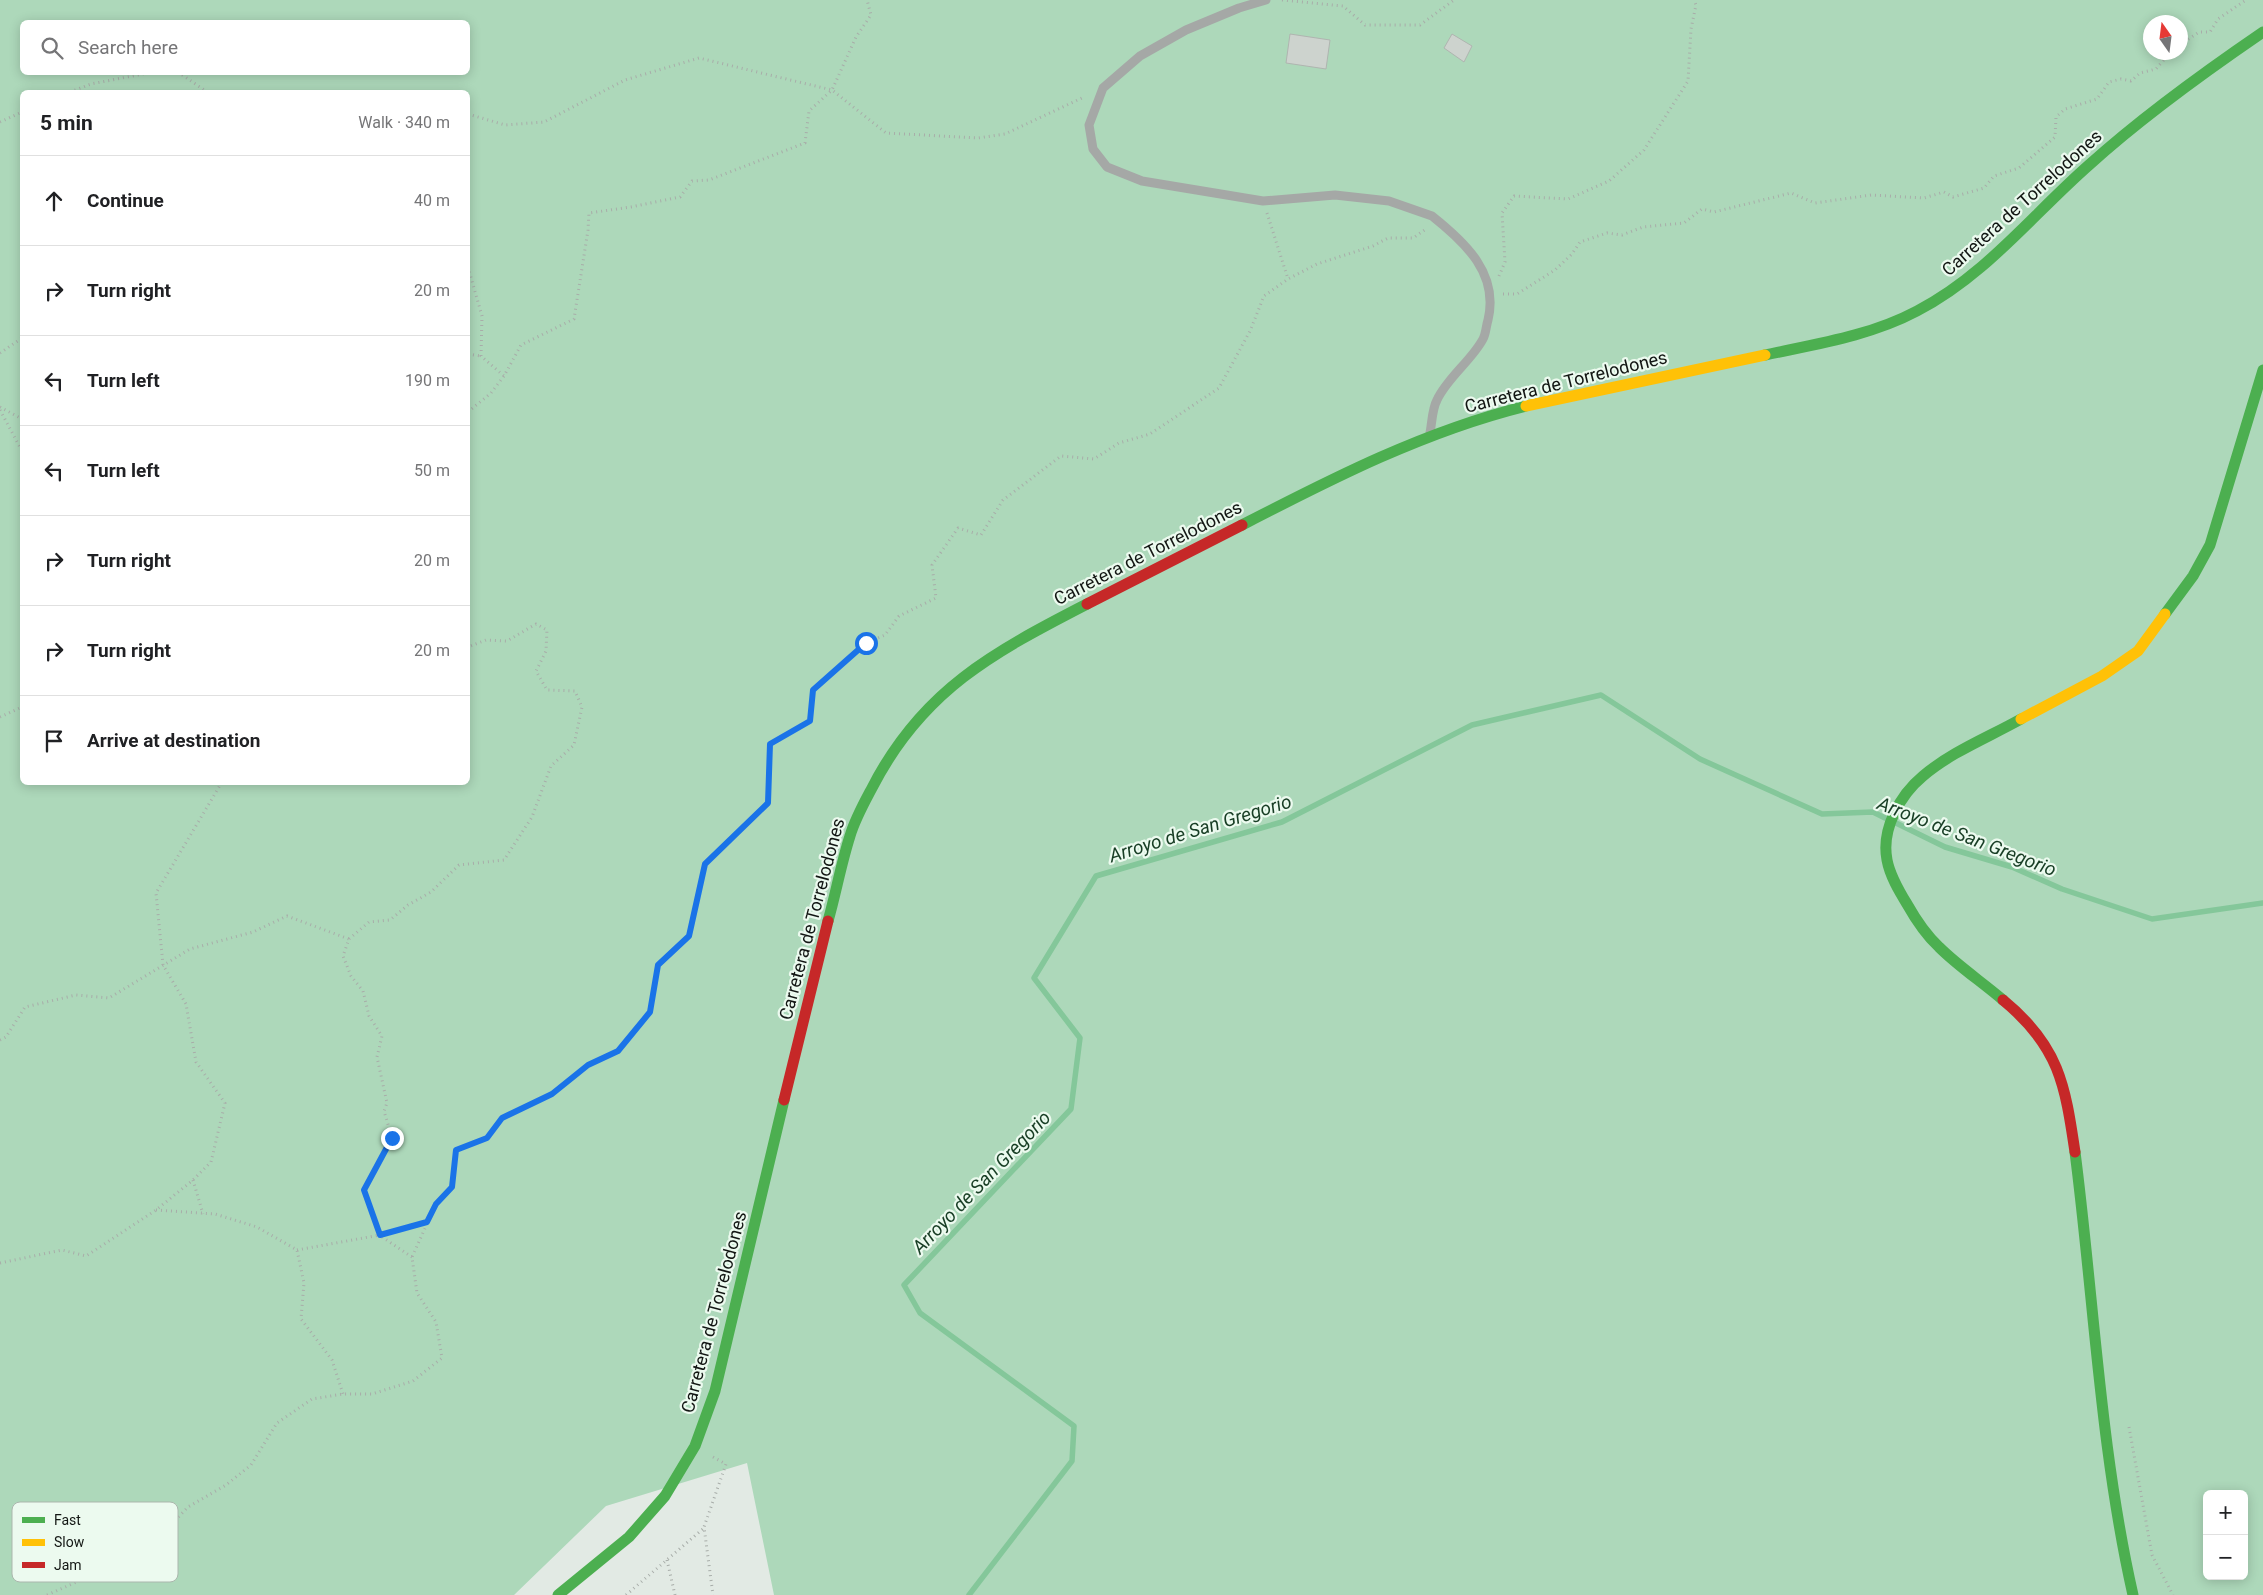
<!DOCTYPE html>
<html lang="en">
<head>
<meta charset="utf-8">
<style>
	:root { --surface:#fff; --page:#f6f6f6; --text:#202124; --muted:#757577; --line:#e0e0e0 }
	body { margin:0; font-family:Roboto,sans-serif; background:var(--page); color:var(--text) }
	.controls { position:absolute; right:15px; bottom:15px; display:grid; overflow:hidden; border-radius:8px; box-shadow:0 2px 12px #0003 }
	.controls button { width:45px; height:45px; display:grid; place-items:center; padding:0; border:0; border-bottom:1px solid var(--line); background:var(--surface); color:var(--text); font:25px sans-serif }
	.compass { position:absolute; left:2143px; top:15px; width:45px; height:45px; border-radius:50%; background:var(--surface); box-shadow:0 2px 12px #0003; rotate:346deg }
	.stop { position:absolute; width:15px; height:15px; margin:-11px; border:4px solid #1a73e8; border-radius:50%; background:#fff }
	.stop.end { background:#1a73e8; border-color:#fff; box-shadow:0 1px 5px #0008 }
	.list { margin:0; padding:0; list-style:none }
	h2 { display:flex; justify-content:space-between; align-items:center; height:65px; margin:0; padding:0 20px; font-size:21px }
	h2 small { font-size:16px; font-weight:400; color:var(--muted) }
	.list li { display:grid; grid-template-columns:32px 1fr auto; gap:15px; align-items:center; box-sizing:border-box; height:90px; padding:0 20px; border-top:1px solid var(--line) }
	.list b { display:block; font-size:19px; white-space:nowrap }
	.list em { font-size:16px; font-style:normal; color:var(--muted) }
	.icon { flex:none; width:28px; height:28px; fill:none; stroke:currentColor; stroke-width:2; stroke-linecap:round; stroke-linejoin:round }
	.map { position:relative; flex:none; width:2263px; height:1595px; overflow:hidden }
	.search { position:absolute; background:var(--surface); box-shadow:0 2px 12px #0003; left:20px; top:20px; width:450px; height:55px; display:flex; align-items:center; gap:12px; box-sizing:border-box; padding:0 18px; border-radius:8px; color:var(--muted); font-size:19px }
	.panel { position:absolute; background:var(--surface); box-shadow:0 2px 12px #0003; left:20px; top:90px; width:450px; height:695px; border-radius:8px }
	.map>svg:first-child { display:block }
	.green { fill:#add8ba; fill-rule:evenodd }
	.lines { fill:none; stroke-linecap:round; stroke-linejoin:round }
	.stream { stroke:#84c79a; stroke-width:5.5 }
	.building { fill:#cdd3ce; stroke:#afb5b0 }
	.path { stroke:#a8ada9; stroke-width:3; stroke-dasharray:1 4; stroke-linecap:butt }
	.lane { stroke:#a5a8a6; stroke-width:9 }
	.fast { stroke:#4caf50; stroke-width:11 }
	.slow { stroke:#ffc107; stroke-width:11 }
	.jam { stroke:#c62828; stroke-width:11 }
	.route { stroke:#1a73e8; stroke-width:6 }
	.labels { text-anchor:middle; stroke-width:4.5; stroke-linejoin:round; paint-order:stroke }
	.street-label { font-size:18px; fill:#121613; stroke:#ecfaef }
	.water-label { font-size:19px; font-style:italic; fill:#183e25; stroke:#ecfaef }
	.key { fill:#ecfaef; stroke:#abb6ad; stroke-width:1 }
	.key-label { font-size:14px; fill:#121613 }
</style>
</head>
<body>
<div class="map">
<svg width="2263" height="1595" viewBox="0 0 2263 1595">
	<rect width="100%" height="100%" fill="#e2eae4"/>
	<path class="green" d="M0,0h2263v1595h-1489l-27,-132 -141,43 -92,89h-514zM22,22h446v50h-446zM2150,22h30v30h-30zM22,92h446v690h-446zM2207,1494h37v82h-37z"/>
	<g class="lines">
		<path class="stream" d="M1896,823l49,24 67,20 50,22 90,30 111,-16
			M969,1595l103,-134 2,-35 -154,-113 -16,-28 167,-176 9,-71 -46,-60 62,-102 186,-54 190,-97 129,-30 99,64 122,55 51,-2 12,6"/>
	</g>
	<path class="building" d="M1290,34l40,6 -4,29 -40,-6z
		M1452,34l20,12 -8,16 -20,-14z"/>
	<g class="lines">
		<path class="path" d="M1282,0l61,6 22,19h55l34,-25
			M2180,45l19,-13h11l8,-13 28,-19
			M178,72l29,20
			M70,92l21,-8 62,-12
			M468,114l37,11 39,-3 81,-42 74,-22 133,32 54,43 92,5 27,-4 79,-37
			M0,122l22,-10
			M1267,213l21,66
			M468,267l14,49 -1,40 23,20
			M1499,276l6,-14 -3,-49 12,-17 54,3 41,-18 35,-31 44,-69 3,-52 5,-24 -2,-5
			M1503,294h14l38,-24 17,-16 8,-12 27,-9 15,2 21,-8 41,-4 18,-14 12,3 77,-19 24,10 56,-8 53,3 20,-6 9,5 31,-9 10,-12 25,-8 36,-31 1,-20 9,-8 32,-10 12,-17 12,-3 10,2 9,-8 16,-4 15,-17
			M0,353l22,-15
			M468,354l13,2
			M0,407l22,12
			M0,410l22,41
			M468,412l23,-19 13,-17 17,-31 53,-26 14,-89 1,-17 42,-6 49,-10 12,-16 17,-1 96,-37 4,-32 23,-21 24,-53 15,-22 -4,-15
			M0,717l22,-10
			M0,1040l6,-3 19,-30 51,-12 33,3 81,-49 63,-17 34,-16 62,23
			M193,1180l10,34
			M156,1210l59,4 42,13 40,23 7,33 -3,36 31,41 11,34
			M297,1250l94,-17 36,-11
			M412,1257l-33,-22 -15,-45 28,-52 -8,-27 3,-8 -10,-46 5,-21 -13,-20 -6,-25 -12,-15 -8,-20 6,-17 20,-17 21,-2 18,-15 23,-13 28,-27 45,-5 28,-43 19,-51 23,-21 8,-38 -7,-16 -28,-1 -11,-19 10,-20 1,-21 -11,-6 -29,17 -21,-1 -18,7
			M0,1263l62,-13 24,6 70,-46 37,-30 18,-18 14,-59 -29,-41 -10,-58 -23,-39 -7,-72 66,-111
			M2129,1427l23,128 21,40
			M713,1457l13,7 -22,63 9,68
			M667,1560l8,35
			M47,1595l34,-15 57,-41 27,-8 23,-24 38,-22 25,-20 26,-42 35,-24 31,-5h29l41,-13 29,-23 -6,-36 -19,-29 -5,-36 24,-53 17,-17 3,-37 31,-12 15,-20 50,-24 37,-29 29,-14 32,-39 8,-47 31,-29 16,-72 63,-61 1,-59 41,-23 3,-31 53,-47 19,-8 14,-19 37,-18 -4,-33 26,-37 23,7 22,-35 58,-44 33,3 25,-16 31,-9 69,-46 31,-57 14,-35 24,-17 29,-15 56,-18 15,-8h25l13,-9
			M626,1595l78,-67"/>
		<path class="lane" d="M1266,0l-27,8 -53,22 -46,26 -37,32 -14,37 4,24 14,18 35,14 121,20 72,-6 54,6 43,15c34,27 67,58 56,104 -2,6 -2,14 -5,19 -11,21 -36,39 -46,61 -5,9 -5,23 -7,33"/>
		<path class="fast" d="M1765,355c51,-11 105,-19 152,-44 68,-35 115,-96 172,-146 54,-49 114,-92 174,-133
			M1242,525c91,-47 183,-94 284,-119
			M2165,614l28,-38 17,-31 53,-175
			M828,921c8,-28 13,-57 22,-85 5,-17 14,-33 22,-48 50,-98 122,-136 215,-184
			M2003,1000c-21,-18 -45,-34 -64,-53 -13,-12 -23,-27 -32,-43 -8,-13 -17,-28 -20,-44 -6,-31 13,-65 36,-84 28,-24 66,-39 98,-57
			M2075,1152c19,148 25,297 58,443
			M558,1595l71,-58 36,-41 30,-50 20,-55 69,-291"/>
		<path class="slow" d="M1526,406l239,-51
			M2021,719l81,-43 36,-25 27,-37"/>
		<path class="jam" d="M1087,604l155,-79
			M2003,1000c56,46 62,84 72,152
			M784,1100l44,-179"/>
	</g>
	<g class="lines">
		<path class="route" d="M392,1138l-28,52 16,45 47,-13 9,-18 16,-17 4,-37 31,-12 15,-20 50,-24 36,-29 30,-14 32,-39 8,-47 31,-29 16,-72 63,-61 2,-59 40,-23 3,-31 53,-47"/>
	</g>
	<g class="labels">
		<g class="street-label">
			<text transform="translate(2022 203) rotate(-42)" y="6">Carretera de Torrelodones</text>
			<text transform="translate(1566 382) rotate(-14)" y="6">Carretera de Torrelodones</text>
			<text transform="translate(1148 553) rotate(-27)" y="6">Carretera de Torrelodones</text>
			<text transform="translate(812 919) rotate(-75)" y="6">Carretera de Torrelodones</text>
			<text transform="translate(714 1312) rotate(-75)" y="6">Carretera de Torrelodones</text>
		</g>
		<g class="water-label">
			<text transform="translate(1200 828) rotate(-17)" y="7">Arroyo de San Gregorio</text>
			<text transform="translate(1967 836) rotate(21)" y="7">Arroyo de San Gregorio</text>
			<text transform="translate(981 1182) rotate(-46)" y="7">Arroyo de San Gregorio</text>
		</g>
	</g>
	<rect x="12" y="1502" width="166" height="80" rx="8" class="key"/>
	<rect x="22" y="1517" width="23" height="6" fill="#4caf50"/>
	<rect x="22" y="1539" width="23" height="7" fill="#ffc107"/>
	<rect x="22" y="1562" width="23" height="6" fill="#c62828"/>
	<g class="key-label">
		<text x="54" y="1525">Fast</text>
		<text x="54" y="1547">Slow</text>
		<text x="54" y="1570">Jam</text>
	</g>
</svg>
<div class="controls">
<button>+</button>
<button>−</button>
</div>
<svg class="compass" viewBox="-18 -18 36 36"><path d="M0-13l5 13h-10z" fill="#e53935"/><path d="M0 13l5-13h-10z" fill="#757577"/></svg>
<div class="stop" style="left:866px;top:643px"></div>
<div class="stop end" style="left:392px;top:1138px"></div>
<div class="search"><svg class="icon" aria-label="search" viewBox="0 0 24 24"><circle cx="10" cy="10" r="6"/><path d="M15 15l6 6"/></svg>Search here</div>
<section class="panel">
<h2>5 min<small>Walk · 340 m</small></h2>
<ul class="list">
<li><svg class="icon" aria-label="ahead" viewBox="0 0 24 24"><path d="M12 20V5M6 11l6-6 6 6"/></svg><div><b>Continue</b></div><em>40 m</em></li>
<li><svg class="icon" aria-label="right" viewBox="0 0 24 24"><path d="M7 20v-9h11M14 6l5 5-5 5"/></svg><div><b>Turn right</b></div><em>20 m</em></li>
<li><svg class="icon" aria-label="left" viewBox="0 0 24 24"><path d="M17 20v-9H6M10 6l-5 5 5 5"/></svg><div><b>Turn left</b></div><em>190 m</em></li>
<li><svg class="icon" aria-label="left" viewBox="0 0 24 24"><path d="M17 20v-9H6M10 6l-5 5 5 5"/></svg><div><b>Turn left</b></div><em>50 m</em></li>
<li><svg class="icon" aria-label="right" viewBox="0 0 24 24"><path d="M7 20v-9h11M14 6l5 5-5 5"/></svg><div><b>Turn right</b></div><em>20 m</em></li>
<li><svg class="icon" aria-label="right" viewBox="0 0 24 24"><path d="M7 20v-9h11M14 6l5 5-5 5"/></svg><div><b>Turn right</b></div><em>20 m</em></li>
<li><svg class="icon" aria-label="arrive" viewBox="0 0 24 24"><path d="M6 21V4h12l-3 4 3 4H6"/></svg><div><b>Arrive at destination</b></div></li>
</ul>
</section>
</div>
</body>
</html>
